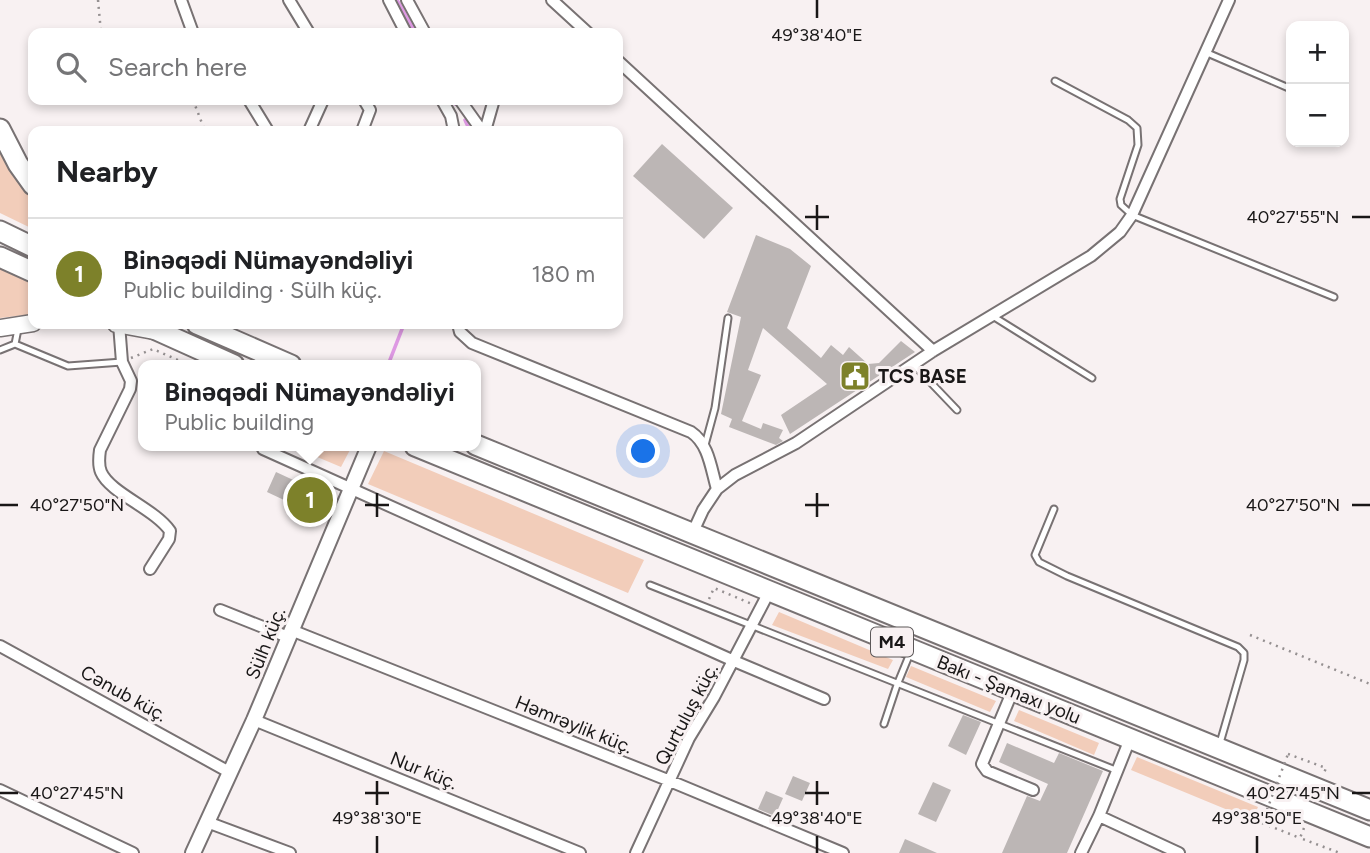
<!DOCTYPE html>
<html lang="en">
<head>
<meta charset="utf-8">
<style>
	:root { --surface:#fff; --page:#f6f6f6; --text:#202124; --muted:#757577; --line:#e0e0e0; --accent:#7d812a }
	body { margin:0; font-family:Figtree,sans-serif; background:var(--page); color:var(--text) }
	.controls { position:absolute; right:21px; top:21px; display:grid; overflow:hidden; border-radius:14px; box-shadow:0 4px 10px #0003 }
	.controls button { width:63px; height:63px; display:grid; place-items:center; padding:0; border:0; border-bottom:2px solid var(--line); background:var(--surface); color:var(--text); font:35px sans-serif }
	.you { position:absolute; left:644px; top:452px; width:24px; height:24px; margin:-18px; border:5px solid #fff; border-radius:50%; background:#1a73e8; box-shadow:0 0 0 10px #1a73e833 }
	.badge { display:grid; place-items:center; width:46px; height:46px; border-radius:50%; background:var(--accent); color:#fff; font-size:23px; font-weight:700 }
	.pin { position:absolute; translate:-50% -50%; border:4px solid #fff; box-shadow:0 2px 7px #0006 }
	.popup { position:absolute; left:138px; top:360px; width:343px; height:91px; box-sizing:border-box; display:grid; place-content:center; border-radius:14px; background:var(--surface); filter:drop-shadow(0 2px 5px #0005); font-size:23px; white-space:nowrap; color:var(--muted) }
	.popup b { font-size:26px; color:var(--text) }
	.popup::after { content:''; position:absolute; left:50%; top:100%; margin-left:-14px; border:14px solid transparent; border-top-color:var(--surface) }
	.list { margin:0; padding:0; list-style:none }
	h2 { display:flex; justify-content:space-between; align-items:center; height:91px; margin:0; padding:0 28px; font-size:30px }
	h2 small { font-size:23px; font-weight:400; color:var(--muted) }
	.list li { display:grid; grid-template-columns:46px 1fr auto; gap:21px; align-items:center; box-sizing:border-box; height:112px; padding:0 28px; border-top:2px solid var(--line) }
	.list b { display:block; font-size:26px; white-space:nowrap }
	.list p { margin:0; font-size:23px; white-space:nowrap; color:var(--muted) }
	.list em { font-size:23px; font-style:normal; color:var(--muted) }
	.icon { flex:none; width:38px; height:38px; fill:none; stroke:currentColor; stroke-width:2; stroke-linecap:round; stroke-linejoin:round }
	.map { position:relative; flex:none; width:1370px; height:853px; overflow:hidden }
	.search { position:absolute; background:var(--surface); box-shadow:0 4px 10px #0003; left:28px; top:28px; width:595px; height:77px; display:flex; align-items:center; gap:18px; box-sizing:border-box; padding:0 24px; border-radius:14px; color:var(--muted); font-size:26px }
	.panel { position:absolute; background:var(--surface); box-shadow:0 4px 10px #0003; left:28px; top:126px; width:595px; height:203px; border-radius:14px }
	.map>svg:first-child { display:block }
	.green { fill:#f2cdba }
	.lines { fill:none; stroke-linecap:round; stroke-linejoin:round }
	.stream { stroke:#de99e3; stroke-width:3.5 }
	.building { fill:#bcb6b5 }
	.lane-casing { stroke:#787273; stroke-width:9 }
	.street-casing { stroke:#787273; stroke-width:14 }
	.secondary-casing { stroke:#787273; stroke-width:18 }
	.primary-casing { stroke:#787273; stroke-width:19 }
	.highway-casing { stroke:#787273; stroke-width:23 }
	.path { stroke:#959091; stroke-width:2.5; stroke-dasharray:2 5; stroke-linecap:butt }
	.lane { stroke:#fff; stroke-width:5 }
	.street { stroke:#fff; stroke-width:10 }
	.secondary { stroke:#fff; stroke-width:14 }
	.primary { stroke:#fff; stroke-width:16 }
	.highway { stroke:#fff; stroke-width:19 }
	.path-bridge { stroke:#959091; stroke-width:2.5; stroke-dasharray:2 5; stroke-linecap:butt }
	.ticks { fill:none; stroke:#191717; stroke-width:2.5 }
	.labels { text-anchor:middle; stroke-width:6; stroke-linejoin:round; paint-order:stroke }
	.shield { fill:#f8f1f2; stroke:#5c5859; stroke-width:2 }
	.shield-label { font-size:18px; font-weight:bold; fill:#191717 }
	.poi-label { font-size:19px; font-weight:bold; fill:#191717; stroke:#f8f1f2; text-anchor:start }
	.street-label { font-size:19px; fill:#191717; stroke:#f8f1f2 }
	.ticks-label { font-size:18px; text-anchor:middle; fill:#191717; stroke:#f8f1f2; stroke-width:6; stroke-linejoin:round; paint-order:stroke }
</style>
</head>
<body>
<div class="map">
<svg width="1370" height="853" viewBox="0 0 1370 853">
	<rect width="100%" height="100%" fill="#f8f1f2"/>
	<path class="green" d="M0,141l33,59v29l-33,-16z
		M0,269l33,15v30l-33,4z
		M291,446h61l-11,21z
		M384,451l260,109 -16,33 -260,-109z
		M779,612l114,48 -5,9 -116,-44z
		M911,666l85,35 -6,11 -84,-35z
		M1019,710l80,33 -5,12 -80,-34z
		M1137,757l121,50 -6,13 -121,-50z"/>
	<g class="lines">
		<path class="stream" d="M397,0l19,33
			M452,100l3,4
			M465,120l5,11
			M388,365l16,-41"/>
	</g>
	<path class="building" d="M662,144l71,64 -29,31 -71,-63z
		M756,235l34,14 21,17 -24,62 34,30 10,-13 12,10 6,-8 19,17 11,-1 22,-22 14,11 -125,82 -9,-19 46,-31 -64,-56 -15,42 13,5 -19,46 19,8 2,-6 20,7 -4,8 4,3 -7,4 -47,-18 3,-8 -11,-5 20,-97 -14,-5z
		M276,472l54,25 -10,20 -53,-25z
		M963,715l18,7 -15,33 -18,-9z
		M1007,743l47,20 5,-10 44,18 -36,82h-65l25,-57 13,5 8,-17 -49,-22z
		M793,776l17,7 -8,18 -17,-7z
		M933,782l18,8 -15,32 -18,-8z
		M766,791l17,7 -8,18 -17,-7z
		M905,839l32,14h-38z"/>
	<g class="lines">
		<g class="lane-casing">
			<path id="lane" d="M1205,52l86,37
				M1055,81l73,39 9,8 1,17 -18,54 1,6 11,10 202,82
				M991,315l101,63
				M15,344l53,22 54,-4
				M0,350l15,-6 3,-15
				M914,365l43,45
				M705,445l10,-37 13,-90
				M1054,509l-19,46 4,7 28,14 171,71 6,6v7l-24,83
				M650,585l468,186
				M884,724l13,-39 14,-34"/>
		</g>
		<g class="street-casing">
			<path id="street" d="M181,0l12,33
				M289,0l20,33
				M389,0l17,33
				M407,0l18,33
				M552,0l36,33
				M618,61l315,290
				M249,100l19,31
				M442,100l9,16 3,15
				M460,100l22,31
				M309,131l14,-31
				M362,131l8,-21 -6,-10
				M485,131l8,-28
				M119,324l3,38 9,19 -1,8 -30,61c-1,7 -2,15 1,22 9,21 54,37 69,59l-1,8 -19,30
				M458,324l2,8 12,11 219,89c18,12 20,37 26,57
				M263,449l471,212 90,38
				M692,534l11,-24 14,-21 18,-14 61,-32 137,-92 158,-95 29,-24 12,-17 97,-215
				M220,610l68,27
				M291,630l379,151 173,72
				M0,646l231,127
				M1013,690l-31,74 5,7 46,19
				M254,720l326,133
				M0,790l133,63
				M1099,816l80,37
				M207,822l83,31
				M636,853l53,-115 25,-41 55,-105
				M1081,853l18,-37 31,-77"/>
		</g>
		<g class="secondary-casing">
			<path id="secondary" d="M193,853l61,-133 115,-274"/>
		</g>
		<g class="primary-casing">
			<path id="primary" d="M116,324l38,7
				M0,328l33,-5"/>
		</g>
		<g class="highway-casing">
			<path id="highway" d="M0,129l18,35 15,21
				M0,231l33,16
				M0,257l33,15
				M143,324l91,41
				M197,324l94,41
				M476,445l894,365
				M415,446l955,391"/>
		</g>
		<path class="path" d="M98,0l3,33
			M193,100l12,31
			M131,358l22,-9 36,16
			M709,599l5,-11 38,16
			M1250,635l120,49
			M1288,754l38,14 -2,5
			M1262,823l38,15
			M1304,828l-4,10 40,15"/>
		<use href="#lane" class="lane"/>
		<use href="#street" class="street"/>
		<use href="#secondary" class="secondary"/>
		<use href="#primary" class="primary"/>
		<use href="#highway" class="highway"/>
		<path class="path-bridge" d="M1262,823l26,-69"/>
	</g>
	<path class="ticks" d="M817,0v18M817,205v25M805,217h24M1352,217h18M377,493v24M817,493v24M0,505h18M365,505h24M805,505h24M1352,505h18M377,781v24M817,781v24M0,793h18M365,793h24M805,793h24M1352,793h18M377,836v17M817,836v17M1257,836v17"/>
	<defs>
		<g id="civic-square" transform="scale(1.575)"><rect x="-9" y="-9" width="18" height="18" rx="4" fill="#7d812a" stroke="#f8f1f2"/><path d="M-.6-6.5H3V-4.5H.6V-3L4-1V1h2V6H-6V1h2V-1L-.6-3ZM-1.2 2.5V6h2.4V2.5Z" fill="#fff"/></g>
	</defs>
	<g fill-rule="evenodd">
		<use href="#civic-square" x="855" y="376"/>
	</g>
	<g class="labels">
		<rect class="shield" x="871" y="627.5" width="42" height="29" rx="5"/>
		<g class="shield-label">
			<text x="892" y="648">M4</text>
		</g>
		<g class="poi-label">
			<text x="878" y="383">TCS BASE</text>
		</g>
		<g class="street-label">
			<text transform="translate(265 643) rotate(-68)" y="7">Sülh küç.</text>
			<text transform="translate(1009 689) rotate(22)" y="7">Bakı - Şamaxı yolu</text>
			<text transform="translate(124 693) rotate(29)" y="7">Cənub küç.</text>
			<text transform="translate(686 714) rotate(-62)" y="7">Qurtuluş küç.</text>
			<text transform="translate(574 724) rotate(22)" y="7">Həmrəylik küç.</text>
			<text transform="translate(424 770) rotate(22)" y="7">Nur küç.</text>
		</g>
	</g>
	<g class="ticks-label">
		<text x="817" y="41">49°38'40"E</text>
		<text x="1293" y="223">40°27'55"N</text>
		<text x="77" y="511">40°27'50"N</text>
		<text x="1293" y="511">40°27'50"N</text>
		<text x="77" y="799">40°27'45"N</text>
		<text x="1293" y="799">40°27'45"N</text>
		<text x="377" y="824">49°38'30"E</text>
		<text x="817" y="824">49°38'40"E</text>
		<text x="1257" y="824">49°38'50"E</text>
	</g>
</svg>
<div class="controls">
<button>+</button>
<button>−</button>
</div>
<div class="you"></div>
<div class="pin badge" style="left:310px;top:500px">1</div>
<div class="popup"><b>Binəqədi Nümayəndəliyi</b>Public building</div>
<div class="search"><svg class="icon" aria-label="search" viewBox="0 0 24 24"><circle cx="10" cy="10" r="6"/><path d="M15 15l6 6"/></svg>Search here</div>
<section class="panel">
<h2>Nearby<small></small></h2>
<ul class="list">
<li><span class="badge">1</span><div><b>Binəqədi Nümayəndəliyi</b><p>Public building · Sülh küç.</p></div><em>180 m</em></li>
</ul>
</section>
</div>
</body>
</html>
